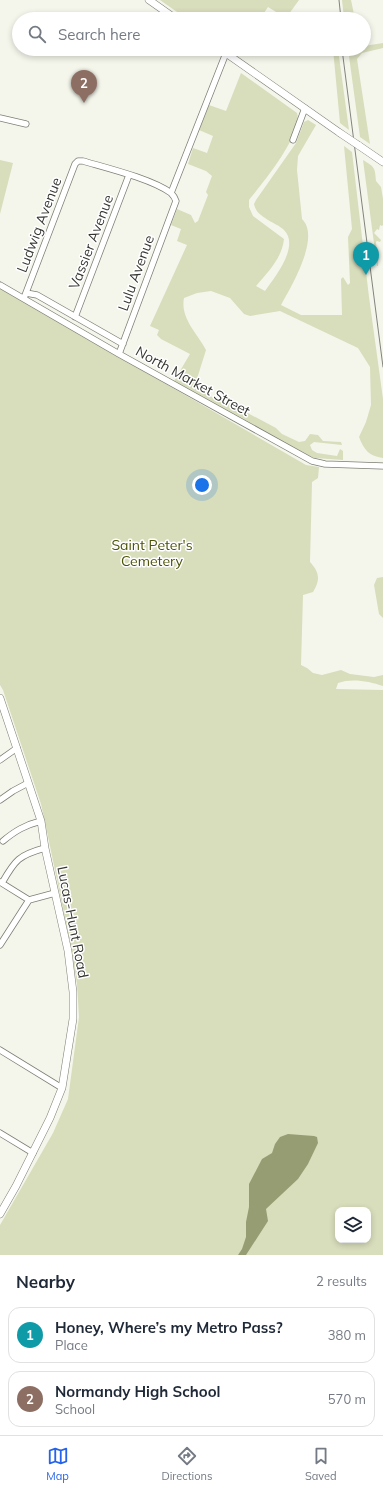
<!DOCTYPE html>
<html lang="en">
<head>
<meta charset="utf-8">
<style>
	:root { --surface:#fff; --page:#f6f6f7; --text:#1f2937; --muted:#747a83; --line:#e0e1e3; --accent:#2563eb }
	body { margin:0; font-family:Mulish,sans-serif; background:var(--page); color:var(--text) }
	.controls { position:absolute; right:12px; bottom:12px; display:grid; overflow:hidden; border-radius:8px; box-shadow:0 2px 6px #0003 }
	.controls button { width:36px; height:36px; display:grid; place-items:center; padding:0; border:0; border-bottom:1px solid var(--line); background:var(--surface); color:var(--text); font:20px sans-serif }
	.you { position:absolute; left:202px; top:485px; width:14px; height:14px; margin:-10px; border:3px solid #fff; border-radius:50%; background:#1a73e8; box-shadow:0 0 0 6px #1a73e833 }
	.badge { display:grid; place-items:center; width:26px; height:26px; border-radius:50%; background:var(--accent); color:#fff; font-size:13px; font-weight:700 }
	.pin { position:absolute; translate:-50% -33px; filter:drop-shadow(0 1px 2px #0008) }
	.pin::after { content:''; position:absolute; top:21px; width:14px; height:12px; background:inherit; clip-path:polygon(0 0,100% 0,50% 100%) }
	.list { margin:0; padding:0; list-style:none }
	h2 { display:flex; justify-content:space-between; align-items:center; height:52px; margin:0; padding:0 16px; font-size:17px }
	h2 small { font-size:13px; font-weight:400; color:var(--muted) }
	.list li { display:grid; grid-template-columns:26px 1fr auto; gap:12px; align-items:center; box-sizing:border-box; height:56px; margin:0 8px 8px; padding:0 8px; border:1px solid var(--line); border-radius:12px }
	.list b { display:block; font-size:15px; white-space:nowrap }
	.list p { margin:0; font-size:13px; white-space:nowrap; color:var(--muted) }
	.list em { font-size:13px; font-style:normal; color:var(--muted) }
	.icon { flex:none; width:22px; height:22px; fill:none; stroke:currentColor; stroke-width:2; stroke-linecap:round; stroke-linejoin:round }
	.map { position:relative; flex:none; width:383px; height:1255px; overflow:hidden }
	.search { position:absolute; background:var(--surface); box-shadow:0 2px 6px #0003; left:12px; right:12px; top:12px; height:44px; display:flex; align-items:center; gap:10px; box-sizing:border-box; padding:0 14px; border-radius:22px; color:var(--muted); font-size:15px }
	.sheet { height:180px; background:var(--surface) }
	nav { display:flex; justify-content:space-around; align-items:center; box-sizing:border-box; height:56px; border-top:1px solid var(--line); background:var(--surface); font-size:11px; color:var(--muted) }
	nav a { display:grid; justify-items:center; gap:2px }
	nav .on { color:var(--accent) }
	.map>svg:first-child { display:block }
	.green { fill:#d8ddbc; fill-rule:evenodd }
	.water { fill:#979d72 }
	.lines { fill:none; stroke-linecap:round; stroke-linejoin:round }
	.minor-casing { stroke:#7d7f75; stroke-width:7 }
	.major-casing { stroke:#7d7f75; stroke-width:8 }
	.minor { stroke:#fff; stroke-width:5.5 }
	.major { stroke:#fff; stroke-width:7 }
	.tram { stroke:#82837d; stroke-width:1 }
	.major-bridge-casing { stroke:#7d7f75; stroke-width:8; stroke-linecap:butt }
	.major-bridge { stroke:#fff; stroke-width:7 }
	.labels { text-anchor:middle; stroke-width:3; stroke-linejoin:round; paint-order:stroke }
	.street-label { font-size:14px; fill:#353632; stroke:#fff }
	.park-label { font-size:14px; fill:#4c5208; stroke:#fff }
</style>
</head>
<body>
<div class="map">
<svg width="383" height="1255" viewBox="0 0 383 1255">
	<rect width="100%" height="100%" fill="#f4f6eb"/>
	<path class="green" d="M160,0h139l-13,18 -18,-11 -8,12h-73z
		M342,0h9l4,19h-11z
		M383,43v5l-21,5 -5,6 13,85 -10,-7 -12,-88h16v-3z
		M333,49h5l11,81 -9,-7z
		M241,73l56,40c7,20 -35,71 -48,87v7l4,9 31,23c-2,19 -16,33 -28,47l9,5c10,-14 35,-45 19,-61 -4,-4 -11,-7 -16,-10 -7,-5 -12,-7 -14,-16l2,-4 40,-57 8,-21 4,-2 8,5 -18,31 -1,14 5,49c19,18 -11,68 -21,86l20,10h41l-1,-36 2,-2 5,8 2,-2 -2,-46 4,-8 -8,-83 8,6 17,145 14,102v59c-14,-2 -19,-8 -24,-21l7,-15 5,-17 -1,-38 -12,-19 -78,-37 -30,5 -6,-2 -14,-16 -19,-7 -14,2 -13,5c-4,20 13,35 22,52l-11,35 24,17h8l49,26 6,6 17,8 6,-1 5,-7 8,1 5,6 18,1 1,3 -28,-3 -4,3 2,5 5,3 20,3 3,-7 3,2v9l-28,-2 -9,-3 -132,-74 16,-27 -29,-15 -4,-4 2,-5 -9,-4 37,-81 -10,-4 4,-12 -10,-4 6,-16 14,6 4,8 3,-2 10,-26 -2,-3 6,-16 -6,-5 -18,-7 5,-16 14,5 6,-17 -14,-6 10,-25 17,6z
		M0,160l13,3 -13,51z
		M363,160c12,7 12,8 13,21l5,6 2,12v26l-1,1 -2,-1 -1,5 -2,-1 -3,4 7,7 -1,2 -3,-1 -1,1 2,24h-1z
		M0,288l306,177 13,2 -1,11 -6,4 -2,80c9,10 11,17 3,30l-10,3 -2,70 6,3 6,5 9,2 19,-5 9,4 24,3 9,-2v11c-14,-5 -32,-8 -45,-3l-2,6 47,1v565h-383v-30l53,-92 15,-34 11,-82 -2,-33 -6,-36 -26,-126 -4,-18 -38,-114 -3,-5zM338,1210h30v30h-30z
		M383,577v41l-4,-4 -5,-29 3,-7z"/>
	<path class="water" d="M288,1134l26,2 3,1 1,6 -10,21 -10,15 -32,30 2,12 -22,34h-8l4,-6 4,-12v-15l3,-15v-23l13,-25 10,-6 3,-9 5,-7z"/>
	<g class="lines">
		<g class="minor-casing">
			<path id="minor" d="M0,118l26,6
				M293,140l12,-32
				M171,193l55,-140
				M0,285l119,69 193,107 13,3 58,2
				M26,293l11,2 86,49
				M24,298l51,-134 3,-3h5c24,7 69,18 88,32 2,2 4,5 5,8l-57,153
				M75,317l54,-142
				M0,760l17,-12
				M0,800l13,-9 15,-8
				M3,841c12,-10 22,-16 38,-20
				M0,882l29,18 26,-7
				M2,883c13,-23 17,-28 43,-35
				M0,945l29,-45
				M0,1050l62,38
				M0,1133l33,20"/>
		</g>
		<g class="major-casing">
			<path id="major" d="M149,0l27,19
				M220,49l120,84
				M358,145l25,17
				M0,698l41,123 4,27 23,103 5,41v27l-11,69 -12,30 -34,68 -16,28"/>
		</g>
		<use href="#minor" class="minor"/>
		<use href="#major" class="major"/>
		<path class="tram" d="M339,0l2,19
			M342,49l41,318"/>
		<g class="major-bridge-casing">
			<path id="major-bridge" d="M340,133l18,12"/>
		</g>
		<use href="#major-bridge" class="major-bridge"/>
	</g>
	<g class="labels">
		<g class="street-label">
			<text transform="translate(39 225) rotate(-69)" y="5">Ludwig Avenue</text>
			<text transform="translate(91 242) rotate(-69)" y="5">Vassier Avenue</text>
			<text transform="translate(136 273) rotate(-70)" y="5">Lulu Avenue</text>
			<text transform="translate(193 381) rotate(29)" y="5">North Market Street</text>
			<text transform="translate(73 922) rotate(79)" y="5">Lucas-Hunt Road</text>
		</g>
		<g class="park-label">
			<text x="152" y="550">Saint Peter's<tspan x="152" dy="16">Cemetery</tspan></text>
		</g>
	</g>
</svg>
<div class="controls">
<button><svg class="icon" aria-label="layers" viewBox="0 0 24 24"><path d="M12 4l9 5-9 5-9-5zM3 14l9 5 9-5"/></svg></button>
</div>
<div class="you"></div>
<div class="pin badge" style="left:366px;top:275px;background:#0f9aa8">1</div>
<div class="pin badge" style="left:84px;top:103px;background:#8d6e63">2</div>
<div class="search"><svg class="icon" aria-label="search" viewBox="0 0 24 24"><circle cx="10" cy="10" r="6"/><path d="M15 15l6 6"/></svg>Search here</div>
</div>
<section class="sheet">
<h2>Nearby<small>2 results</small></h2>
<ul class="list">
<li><span class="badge" style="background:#0f9aa8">1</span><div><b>Honey, Where’s my Metro Pass?</b><p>Place</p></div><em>380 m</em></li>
<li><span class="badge" style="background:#8d6e63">2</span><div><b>Normandy High School</b><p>School</p></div><em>570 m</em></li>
</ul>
</section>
<nav>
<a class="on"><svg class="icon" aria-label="map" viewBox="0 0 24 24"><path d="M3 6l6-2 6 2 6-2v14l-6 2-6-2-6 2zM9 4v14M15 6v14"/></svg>Map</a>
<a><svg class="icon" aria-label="directions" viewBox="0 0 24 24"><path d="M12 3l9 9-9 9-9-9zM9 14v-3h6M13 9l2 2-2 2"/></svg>Directions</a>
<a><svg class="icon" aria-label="saved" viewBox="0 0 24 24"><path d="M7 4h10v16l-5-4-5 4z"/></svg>Saved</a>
</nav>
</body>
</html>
